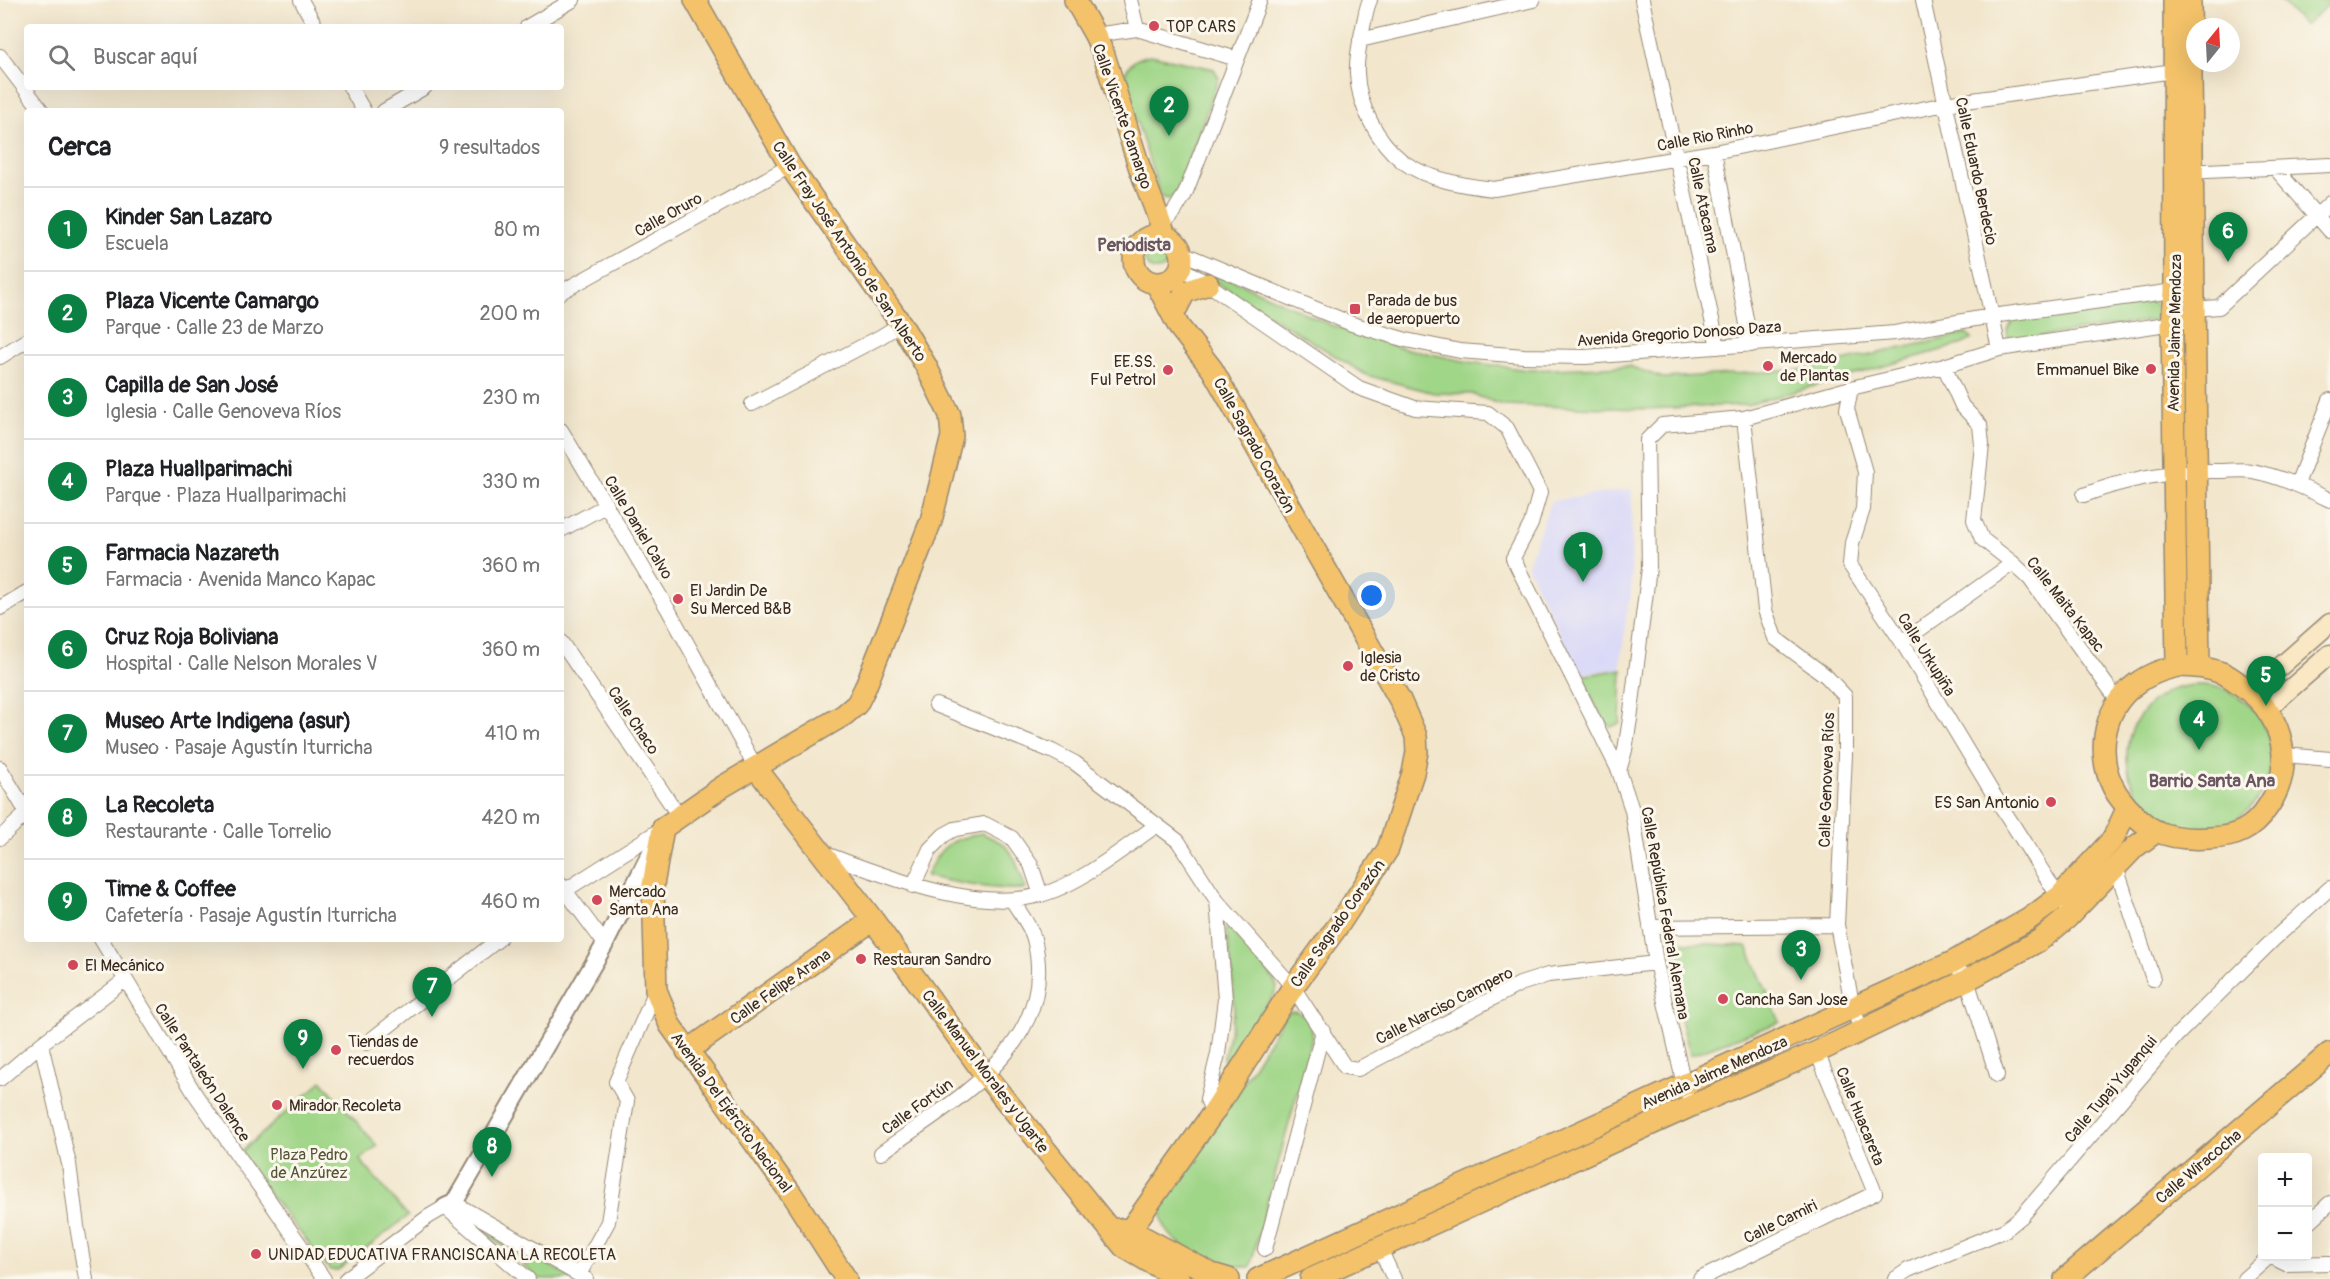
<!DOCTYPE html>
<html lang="es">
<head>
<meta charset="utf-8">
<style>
	:root { --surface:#fff; --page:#f2f2f2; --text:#202124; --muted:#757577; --line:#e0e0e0; --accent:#0b8043 }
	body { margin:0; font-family:Pangolin,sans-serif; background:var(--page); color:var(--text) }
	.controls { position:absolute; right:18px; bottom:18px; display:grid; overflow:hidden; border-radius:6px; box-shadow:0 6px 24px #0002 }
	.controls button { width:54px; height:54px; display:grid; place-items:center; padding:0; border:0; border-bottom:2px solid var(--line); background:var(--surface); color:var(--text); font:30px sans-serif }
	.compass { position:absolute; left:2186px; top:18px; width:54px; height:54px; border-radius:50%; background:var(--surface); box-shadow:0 6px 24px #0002; rotate:18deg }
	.you { position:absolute; left:1372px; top:596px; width:21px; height:21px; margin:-15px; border:4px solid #fff; border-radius:50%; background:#1a73e8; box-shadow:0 0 0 9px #1a73e833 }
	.badge { display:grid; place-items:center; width:39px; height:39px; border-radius:50%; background:var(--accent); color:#fff; font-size:20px; font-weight:700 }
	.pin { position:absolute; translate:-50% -50px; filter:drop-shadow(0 2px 3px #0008) }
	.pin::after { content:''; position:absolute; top:32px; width:21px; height:18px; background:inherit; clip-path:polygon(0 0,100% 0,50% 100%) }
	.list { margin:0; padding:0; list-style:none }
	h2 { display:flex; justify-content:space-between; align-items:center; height:78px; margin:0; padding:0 24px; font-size:26px }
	h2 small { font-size:20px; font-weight:400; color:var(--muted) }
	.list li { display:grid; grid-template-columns:39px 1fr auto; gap:18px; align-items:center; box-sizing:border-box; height:84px; padding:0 24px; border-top:2px solid var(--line) }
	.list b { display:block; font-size:22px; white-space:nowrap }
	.list p { margin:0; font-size:20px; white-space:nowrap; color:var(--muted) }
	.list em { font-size:20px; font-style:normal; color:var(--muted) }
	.icon { flex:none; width:33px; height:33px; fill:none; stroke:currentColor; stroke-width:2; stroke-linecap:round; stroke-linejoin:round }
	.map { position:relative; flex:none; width:2330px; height:1279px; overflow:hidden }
	.search { position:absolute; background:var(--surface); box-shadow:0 6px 24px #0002; left:24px; top:24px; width:540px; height:66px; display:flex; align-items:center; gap:15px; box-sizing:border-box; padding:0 21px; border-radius:6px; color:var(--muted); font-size:22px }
	.panel { position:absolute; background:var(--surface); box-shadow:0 6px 24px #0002; left:24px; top:108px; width:540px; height:834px; border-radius:6px }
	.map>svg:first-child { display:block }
	.built { fill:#d8d7f8 }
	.green { fill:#a0d688; stroke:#6e8053; stroke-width:1.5 }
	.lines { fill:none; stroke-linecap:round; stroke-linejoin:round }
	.minor-casing { stroke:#968875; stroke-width:16 }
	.tertiary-casing { stroke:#968875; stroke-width:20 }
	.secondary-casing { stroke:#968875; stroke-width:21 }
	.primary-casing { stroke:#968875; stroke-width:24 }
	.trunk-casing { stroke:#968875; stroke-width:24 }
	.minor { stroke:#fff; stroke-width:14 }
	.tertiary { stroke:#fff; stroke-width:16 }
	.secondary { stroke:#fae7c3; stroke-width:18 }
	.primary { stroke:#f3c26a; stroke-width:21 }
	.trunk { stroke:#f3c26a; stroke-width:21 }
	.poi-dot { fill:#d1495b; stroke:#fbf7ec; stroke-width:2 }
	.labels { text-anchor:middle; stroke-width:6; stroke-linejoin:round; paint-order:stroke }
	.poi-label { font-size:16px; fill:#3b2a1e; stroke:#fbf7ec; text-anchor:start }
	.street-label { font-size:16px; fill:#3b2a1e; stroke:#fbf7ec }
	.park-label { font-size:16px; fill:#545538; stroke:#fbf7ec }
	.neighbourhood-label { font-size:18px; font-weight:bold; fill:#695661; stroke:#fbf7ec }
</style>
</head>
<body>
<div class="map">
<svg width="2330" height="1279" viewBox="0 0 2330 1279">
	<rect width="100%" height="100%" fill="#fbf7ec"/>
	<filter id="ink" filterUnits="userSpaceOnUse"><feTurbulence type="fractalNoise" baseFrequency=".0167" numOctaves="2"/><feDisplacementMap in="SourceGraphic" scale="12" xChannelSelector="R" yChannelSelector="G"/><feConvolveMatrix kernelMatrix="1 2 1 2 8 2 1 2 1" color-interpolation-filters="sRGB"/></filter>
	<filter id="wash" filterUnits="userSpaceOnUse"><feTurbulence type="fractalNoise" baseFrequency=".008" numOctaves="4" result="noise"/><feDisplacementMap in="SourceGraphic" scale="24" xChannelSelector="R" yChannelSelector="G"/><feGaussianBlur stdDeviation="1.35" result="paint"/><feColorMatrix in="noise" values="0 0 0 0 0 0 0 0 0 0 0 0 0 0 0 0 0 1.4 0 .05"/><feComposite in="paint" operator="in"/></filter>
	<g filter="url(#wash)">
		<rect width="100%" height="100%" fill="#f2e6cc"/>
		<path class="built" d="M1632,489l-1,109 -3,5 -8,65 -41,6 -52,-109 24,-64z"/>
		<path class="green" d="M2280,0h50v2l-25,24z
			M1151,55l63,14 5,9 -43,116 -7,5 -8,-2 -38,-118c5,-16 12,-21 28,-24z
			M1145 258a12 12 0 1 1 24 0a12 12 0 1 1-24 0Z
			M1211,270l120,55 71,23 67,14 60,8 100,-4 34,12 138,-8 165,-36 6,5 -9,5 -216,61 -102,4 -143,-4 -30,-11 -38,-1 -68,-18 -162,-100z
			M2151,301c7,7 7,11 3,19l-140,20 -6,-3 -1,-7 7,-11z
			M1622,669l-2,54 -9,4 -7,-5 -23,-46z
			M2127 757a72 72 0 1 1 144 0a72 72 0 1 1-144 0Z
			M982,833l22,11 11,15 11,30c-34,1 -67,-5 -100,-13 15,-31 22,-36 56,-43z
			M1229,927l40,46 8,13 -2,7 -56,86 15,-66 -2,-43 -6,-41z
			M1674,942l73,4 33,76 -90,33c-8,-37 -24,-76 -16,-113z
			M1294,1011c14,3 19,13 18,27l-62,229c-33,-1 -99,-22 -87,-66 45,-60 84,-124 123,-188z
			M322,1081l55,65 -17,14 48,56 -70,54h-8l-64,-80 -25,-38z
			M475,1223l99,56h-35z"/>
	</g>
	<g filter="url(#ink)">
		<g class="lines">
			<g class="minor-casing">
				<path id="minor" d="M301,0l15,27
					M1130,0l7,29
					M1370,0c-4,8 -5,18 -7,27 -3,14 -7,31 -6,46 1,32 20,68 45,88 26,19 62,25 92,28l220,-37 231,-48 235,-34
					M1642,0l76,347
					M1923,0l76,349
					M527,27l46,-27
					M1095,35l42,-6 100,30
					M1360,40l173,-40
					M0,56l42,55
					M350,87l14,24
					M384,111l41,-24
					M1714,152l37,193
					M2275,168l55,63
					M2186,172l144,-7
					M1149,236l25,-24 11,-18 75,-194
					M1182,253l170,71 54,16 54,11 64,5 61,1 310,-24 97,-17 189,-26
					M1181,268l27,16 151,104 56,20 73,5 19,15 33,64 -9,32 -18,34 106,213 13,39 24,153 30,130
					M561,292l229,-126
					M2193,309l26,-2 111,-104
					M0,357l27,-17
					M1944,366l18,40 18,19 2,20 -8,75 8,19 31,24 17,16 89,123
					M1851,388l-4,21 18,63 -2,37 -11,34 -2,22 52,77 90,150 70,110
					M752,404l128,-67 21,-13
					M1744,418l21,192 10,28 51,38 19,20v59l-8,170 16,84 9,22
					M561,430l108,181 87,157
					M2297,484l33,-84
					M2084,495c44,-17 88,-25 136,-24 10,0 22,-2 32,0 27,5 53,17 78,29
					M561,530l46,-25
					M0,608l27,-16
					M561,642l118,174
					M1902,642l111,-79
					M936,705l116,46 23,12 103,78 39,60 8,98 -7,55 -11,45 6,14
					M2285,755l45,4
					M0,768l27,45
					M1619,771l6,-21 5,-31 19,-151 -2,-128 15,-15 82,-7 107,-30 93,-22 55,-17 195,-29
					M0,838l27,-25
					M823,853c62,23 151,60 217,42 39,-10 84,-47 117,-70
					M2116,867l37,112
					M561,885l44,59
					M913,886l17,-37 14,-14 11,-6 30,-5 27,14 19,27 10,30
					M561,893l102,-65
					M1217,901l76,86 52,80 13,2 162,-85 28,-9 108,-12
					M1650,927l187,-2
					M101,939l94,155 129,185
					M1953,962l14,18 30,95
					M367,1043l132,-104
					M41,1044l28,120 8,62 9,53
					M0,1079l41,-35 84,-64
					M881,1153c71,-52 180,-108 153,-214 -3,-13 -15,-27 -22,-39
					M454,1203l132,76
					M2308,1223l22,-20
					M1265,1249l58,-218
					M1380,1249l14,30
					M2270,1256l16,8 44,-1
					M579,1275l29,-53 19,-121 -11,-19 40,-92
					M346,1279l82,-62 17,-10 83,72
					M1700,1279l175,-86 -58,-141
					M1895,1279l13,-9 97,-40 17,-14 155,-181 97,-96 56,-51
					M2244,1279l26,-23"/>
			</g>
			<g class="tertiary-casing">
				<path id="tertiary" d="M445,1207l9,-4 151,-259 52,-104"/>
			</g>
			<g class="secondary-casing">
				<path id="secondary" d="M2250,693l80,-70
					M2266,710l64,-56"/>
			</g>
			<g class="primary-casing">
				<path id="primary" d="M695,0l95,166 111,158 25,42 24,49 2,21 -21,85 -66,167 -8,16 -13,11 -122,72 -59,41 -10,57 3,105 14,35 122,170 54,84
					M1075,0l20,35 9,20 35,111 26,69
					M2174,0l1,292 -3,31 5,343
					M2190,0l9,666
					M1134 259a24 24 0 1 1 48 0a24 24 0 1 1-48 0Z
					M1173,315l12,-23 23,-8
					M2177,666c16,0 30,1 45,7 8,3 16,10 23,15 39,29 51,79 22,120 -15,22 -31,29 -57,30 -16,1 -39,0 -54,-7 -16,-8 -29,-23 -39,-37 -22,-35 -16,-85 19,-110 13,-10 26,-14 41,-18z
					M756,768l117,152 113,156 138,171 55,32
					M687,1051l186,-131
					M1118,1229l12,1 82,44 17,5
					M1130,1230l83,-117 80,-126 47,-64 48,-74 25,-76 4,-21 -1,-16 -16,-36 -188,-331 -33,-42 -23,-44
					M1258,1279l695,-317 76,-43 31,-23 53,-57 14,-30
					M1311,1279l380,-173 126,-54 150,-72 73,-40 27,-22 68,-71 22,-16"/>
			</g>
			<g class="trunk-casing">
				<path id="trunk" d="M2065,1279l265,-226"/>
			</g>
			<use href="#minor" class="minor"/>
			<use href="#tertiary" class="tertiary"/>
			<use href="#secondary" class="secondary"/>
			<use href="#primary" class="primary"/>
			<use href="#trunk" class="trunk"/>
		</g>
	</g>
	<g class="poi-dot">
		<circle cx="1154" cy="26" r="6"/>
		<rect x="1349" y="303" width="12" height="12" rx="3"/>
		<circle cx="1768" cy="366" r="6"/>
		<circle cx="2151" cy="369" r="6"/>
		<circle cx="1168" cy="370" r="6"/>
		<circle cx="678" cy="599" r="6"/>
		<circle cx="1348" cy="666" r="6"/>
		<circle cx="2051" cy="802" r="6"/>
		<circle cx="597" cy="900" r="6"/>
		<circle cx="861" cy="959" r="6"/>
		<circle cx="73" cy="965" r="6"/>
		<circle cx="1723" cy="999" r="6"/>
		<circle cx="336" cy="1050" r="6"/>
		<circle cx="277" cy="1105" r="6"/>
		<circle cx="256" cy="1254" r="6"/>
	</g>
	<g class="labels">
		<g class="poi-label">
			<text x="1166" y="32">TOP CARS</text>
			<text x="1367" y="306">Parada de bus<tspan x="1367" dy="18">de aeropuerto</tspan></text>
			<text x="1780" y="363">Mercado<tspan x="1780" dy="18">de Plantas</tspan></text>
			<text x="1156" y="367" text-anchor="end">EE.SS.<tspan x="1156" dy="18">Ful Petrol</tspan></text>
			<text x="2139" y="375" text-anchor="end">Emmanuel Bike</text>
			<text x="690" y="596">El Jardin De<tspan x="690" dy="18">Su Merced B&amp;B</tspan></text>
			<text x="1360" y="663">Iglesia<tspan x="1360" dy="18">de Cristo</tspan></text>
			<text x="2039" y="808" text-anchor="end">ES San Antonio</text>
			<text x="609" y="897">Mercado<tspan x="609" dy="18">Santa Ana</tspan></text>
			<text x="873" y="965">Restauran Sandro</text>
			<text x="85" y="971">El Mecánico</text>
			<text x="1735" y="1005">Cancha San Jose</text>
			<text x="348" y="1047">Tiendas de<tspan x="348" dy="18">recuerdos</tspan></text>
			<text x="289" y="1111">Mirador Recoleta</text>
			<text x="268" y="1260">UNIDAD EDUCATIVA FRANCISCANA LA RECOLETA</text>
		</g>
		<g class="street-label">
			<text transform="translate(1123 116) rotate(71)" y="6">Calle Vicente Camargo</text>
			<text transform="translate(1705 136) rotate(-11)" y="6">Calle Rio Rinho</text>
			<text transform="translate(1977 171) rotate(78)" y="6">Calle Eduardo Berdecio</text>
			<text transform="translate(1704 205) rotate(78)" y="6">Calle Atacama</text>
			<text transform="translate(668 214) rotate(-29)" y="6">Calle Oruro</text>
			<text transform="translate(850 251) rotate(56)" y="6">Calle Fray José Antonio de San Alberto</text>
			<text transform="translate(1679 333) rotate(-4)" y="6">Avenida Gregorio Donoso Daza</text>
			<text transform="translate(2174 333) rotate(-89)" y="6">Avenida Jaime Mendoza</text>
			<text transform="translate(1255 445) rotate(61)" y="6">Calle Sagrado Corazón</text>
			<text transform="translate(639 527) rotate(59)" y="6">Calle Daniel Calvo</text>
			<text transform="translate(2066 604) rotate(52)" y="6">Calle Maita Kapac</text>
			<text transform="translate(1927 654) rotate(58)" y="6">Calle Urkupiña</text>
			<text transform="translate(634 720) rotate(56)" y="6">Calle Chaco</text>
			<text transform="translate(1826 780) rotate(-88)" y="6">Calle Genoveva Ríos</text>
			<text transform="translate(1666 913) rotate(80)" y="6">Calle República Federal Alemana</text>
			<text transform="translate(1337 923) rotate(-55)" y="6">Calle Sagrado Corazón</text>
			<text transform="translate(780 986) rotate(-35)" y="6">Calle Felipe Arana</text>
			<text transform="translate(1444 1005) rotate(-27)" y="6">Calle Narciso Campero</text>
			<text transform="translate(986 1071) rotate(53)" y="6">Calle Manuel Morales y Ugarte</text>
			<text transform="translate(203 1072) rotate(57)" y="6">Calle Pantaleón Dalence</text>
			<text transform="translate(1714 1072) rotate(-24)" y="6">Avenida Jaime Mendoza</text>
			<text transform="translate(2110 1089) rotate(-50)" y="6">Calle Tupaj Yupanqui</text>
			<text transform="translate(917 1106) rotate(-36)" y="6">Calle Fortún</text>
			<text transform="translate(732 1112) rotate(54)" y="6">Avenida Del Ejército Nacional</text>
			<text transform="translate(1861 1116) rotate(68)" y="6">Calle Huacareta</text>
			<text transform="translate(2198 1166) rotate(-40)" y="6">Calle Wiracocha</text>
			<text transform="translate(1780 1221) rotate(-26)" y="6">Calle Camiri</text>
		</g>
		<g class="park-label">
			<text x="309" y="1160">Plaza Pedro<tspan x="309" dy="18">de Anzúrez</tspan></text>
		</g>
		<g class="neighbourhood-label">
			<text x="1134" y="251">Periodista</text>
			<text x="2212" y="787">Barrio Santa Ana</text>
		</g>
	</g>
</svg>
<div class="controls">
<button>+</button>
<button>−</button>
</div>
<svg class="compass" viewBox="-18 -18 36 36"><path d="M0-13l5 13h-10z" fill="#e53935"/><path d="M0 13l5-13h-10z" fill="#757577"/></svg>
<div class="you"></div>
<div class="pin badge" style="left:1583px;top:582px">1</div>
<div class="pin badge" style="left:1169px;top:136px">2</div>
<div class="pin badge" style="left:1801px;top:980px">3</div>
<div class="pin badge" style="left:2199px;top:750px">4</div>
<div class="pin badge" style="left:2266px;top:706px">5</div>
<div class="pin badge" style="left:2228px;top:262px">6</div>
<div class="pin badge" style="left:432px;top:1017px">7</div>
<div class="pin badge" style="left:492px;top:1177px">8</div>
<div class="pin badge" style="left:303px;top:1069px">9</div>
<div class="search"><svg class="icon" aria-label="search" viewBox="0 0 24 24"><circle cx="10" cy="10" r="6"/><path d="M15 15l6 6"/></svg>Buscar aquí</div>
<section class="panel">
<h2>Cerca<small>9 resultados</small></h2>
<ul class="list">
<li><span class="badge">1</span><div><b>Kinder San Lazaro</b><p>Escuela</p></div><em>80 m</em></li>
<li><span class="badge">2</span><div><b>Plaza Vicente Camargo</b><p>Parque · Calle 23 de Marzo</p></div><em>200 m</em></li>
<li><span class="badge">3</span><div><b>Capilla de San José</b><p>Iglesia · Calle Genoveva Ríos</p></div><em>230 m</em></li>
<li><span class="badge">4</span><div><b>Plaza Huallparimachi</b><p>Parque · Plaza Huallparimachi</p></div><em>330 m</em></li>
<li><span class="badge">5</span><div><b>Farmacia Nazareth</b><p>Farmacia · Avenida Manco Kapac</p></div><em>360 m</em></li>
<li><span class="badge">6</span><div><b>Cruz Roja Boliviana</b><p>Hospital · Calle Nelson Morales V</p></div><em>360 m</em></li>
<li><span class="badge">7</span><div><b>Museo Arte Indigena (asur)</b><p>Museo · Pasaje Agustín Iturricha</p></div><em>410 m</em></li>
<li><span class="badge">8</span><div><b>La Recoleta</b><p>Restaurante · Calle Torrelio</p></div><em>420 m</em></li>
<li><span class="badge">9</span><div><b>Time &amp; Coffee</b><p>Cafetería · Pasaje Agustín Iturricha</p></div><em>460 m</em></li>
</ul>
</section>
</div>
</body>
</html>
